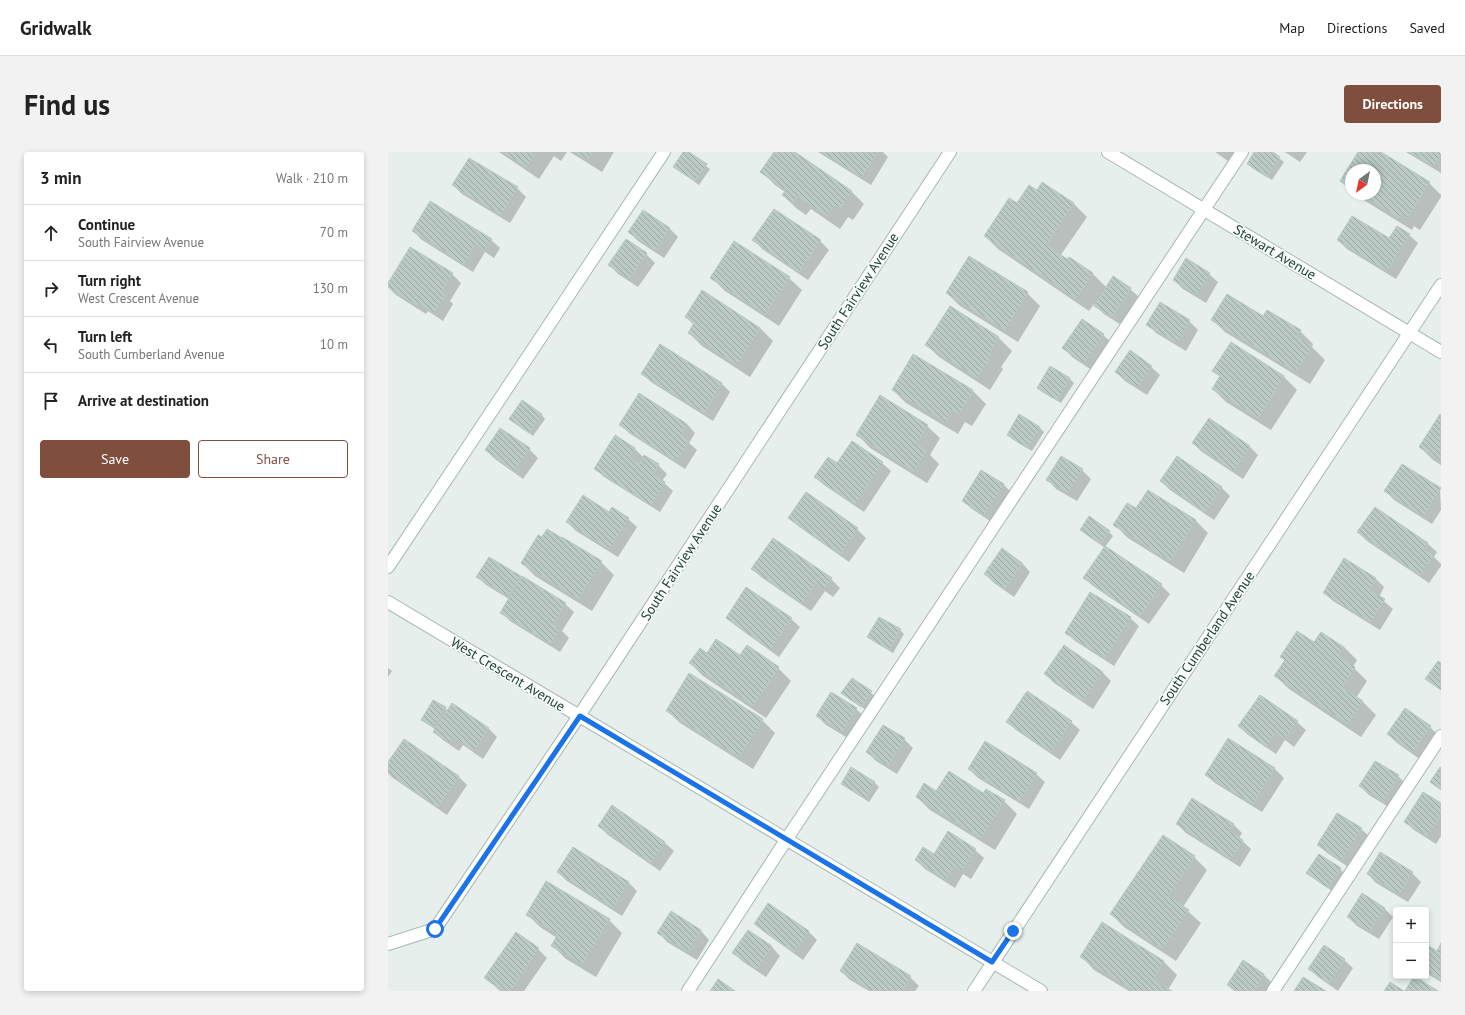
<!DOCTYPE html>
<html lang="en">
<head>
<meta charset="utf-8">
<style>
	:root { --surface:#fff; --page:#f2f2f2; --text:#222; --muted:#767676; --line:#e0e0e0; --accent:#804e3d }
	body { margin:0; font-family:"PT Sans",sans-serif; background:var(--page); color:var(--text) }
	.controls { position:absolute; right:12px; bottom:12px; display:grid; overflow:hidden; border-radius:4px; box-shadow:0 2px 6px #0003 }
	.controls button { width:36px; height:36px; display:grid; place-items:center; padding:0; border:0; border-bottom:1px solid var(--line); background:var(--surface); color:var(--text); font:20px sans-serif }
	.compass { position:absolute; left:957px; top:12px; width:36px; height:36px; border-radius:50%; background:var(--surface); box-shadow:0 2px 6px #0003; rotate:213deg }
	.stop { position:absolute; width:12px; height:12px; margin:-9px; border:3px solid #1a73e8; border-radius:50%; background:#fff }
	.stop.end { background:#1a73e8; border-color:#fff; box-shadow:0 1px 4px #0008 }
	.list { margin:0; padding:0; list-style:none }
	h2 { display:flex; justify-content:space-between; align-items:center; height:52px; margin:0; padding:0 16px; font-size:17px }
	h2 small { font-size:13px; font-weight:400; color:var(--muted) }
	.list li { display:grid; grid-template-columns:26px 1fr auto; gap:12px; align-items:center; box-sizing:border-box; height:56px; padding:0 16px; border-top:1px solid var(--line) }
	.list b { display:block; font-size:15px; white-space:nowrap }
	.list p { margin:0; font-size:13px; white-space:nowrap; color:var(--muted) }
	.list em { font-size:13px; font-style:normal; color:var(--muted) }
	.actions { display:flex; gap:8px; padding:12px 16px }
	.actions a { flex:1; padding:9px 0; border:1px solid var(--accent); border-radius:4px; text-align:center; font-size:14px; color:var(--accent) }
	.actions .main { background:var(--accent); color:#fff }
	.icon { flex:none; width:22px; height:22px; fill:none; stroke:currentColor; stroke-width:2; stroke-linecap:round; stroke-linejoin:round }
	.map { position:relative; flex:none; width:1053px; height:839px; overflow:hidden; border-radius:4px }
	header { display:flex; align-items:center; gap:24px; box-sizing:border-box; height:56px; padding:0 20px; background:var(--surface); border-bottom:1px solid var(--line) }
	header strong { font-size:19px }
	nav { display:flex; gap:22px; margin-inline-start:auto; font-size:14px }
	.intro { display:flex; align-items:center; justify-content:space-between; box-sizing:border-box; height:96px; padding:0 24px }
	h1 { margin:0; font-size:28px }
	.button { padding:10px 18px; border-radius:4px; background:var(--accent); color:#fff; font-size:14px; font-weight:700 }
	main { display:flex; gap:24px; padding:0 24px }
	aside { flex:1; background:var(--surface); border-radius:4px; box-shadow:0 2px 6px #0003 }
	.map>svg:first-child { display:block }
	.shadow { fill:#0003 }
	.building { fill:url(#building-back-hatch); stroke:#b8c9c2 }
	.lines { fill:none; stroke-linecap:round; stroke-linejoin:round }
	.service-casing { stroke:#a8b8b2; stroke-width:14 }
	.minor-casing { stroke:#a8b8b2; stroke-width:14 }
	.tertiary-casing { stroke:#a8b8b2; stroke-width:14 }
	.service { stroke:#fff; stroke-width:12 }
	.minor { stroke:#fff; stroke-width:12 }
	.tertiary { stroke:#fff; stroke-width:12 }
	.route { stroke:#1a73e8; stroke-width:5 }
	.labels { text-anchor:middle; stroke-width:3.5; stroke-linejoin:round; paint-order:stroke }
	.street-label { font-size:14px; fill:#24423a; stroke:#f7fbf9 }
</style>
</head>
<body>
<header>
<strong>Gridwalk</strong>
<nav><a>Map</a><a>Directions</a><a>Saved</a></nav>
</header>
<div class="intro"><h1>Find us</h1><a class="button">Directions</a></div>
<main>
<aside>
<h2>3 min<small>Walk · 210 m</small></h2>
<ul class="list">
<li><svg class="icon" aria-label="ahead" viewBox="0 0 24 24"><path d="M12 20V5M6 11l6-6 6 6"/></svg><div><b>Continue</b><p>South Fairview Avenue</p></div><em>70 m</em></li>
<li><svg class="icon" aria-label="right" viewBox="0 0 24 24"><path d="M7 20v-9h11M14 6l5 5-5 5"/></svg><div><b>Turn right</b><p>West Crescent Avenue</p></div><em>130 m</em></li>
<li><svg class="icon" aria-label="left" viewBox="0 0 24 24"><path d="M17 20v-9H6M10 6l-5 5 5 5"/></svg><div><b>Turn left</b><p>South Cumberland Avenue</p></div><em>10 m</em></li>
<li><svg class="icon" aria-label="arrive" viewBox="0 0 24 24"><path d="M6 21V4h12l-3 4 3 4H6"/></svg><div><b>Arrive at destination</b></div></li>
</ul>
<div class="actions"><a class="main">Save</a><a>Share</a></div>
</aside>
<div class="map">
<svg width="1053" height="839" viewBox="0 0 1053 839">
	<defs>
		<pattern id="building-back-hatch" width="6" height="6" patternUnits="userSpaceOnUse"><rect width="6" height="6" fill="#bbcac4"/><path d="M-1 5l2 2M0 0l6 6M5-1l2 2" fill="none" stroke="#98a6a0"/></pattern>
	</defs>
	<rect width="100%" height="100%" fill="#e6efeb"/>
	<path class="shadow" d="M111,0h68l-6,9 -7,-5 -15,23z
		M182,0h44l-12,20z
		M296,0h3l23,17 -11,16 -25,-18z
		M387,0h18l58,39 13,13 -11,16 -5,-3 -8,12 -29,-20 -5,6 -10,-7 -13,-13 2,-3 -10,-7 -13,-13z
		M430,0h65l5,5 -17,28z
		M827,0h19l-6,9z
		M867,0h16l13,10 -12,18 -20,-12 -4,-5z
		M897,0h22l-7,10z
		M972,0h19l50,31 12,12v2l-21,33 -6,-4 -2,4 -58,-36h21v-24h-24v21l-10,-10z
		M1018,0h35v21z
		M655,31l31,21 13,13 -27,39 7,5 2,-3 24,16 14,14 23,1 9,8 -18,28 -17,-11 -10,-10 -5,7 -91,-62 -13,-13 32,-32 20,-12z
		M65,33l64,3 9,9 -16,26 -48,-29z
		M255,59l27,18 8,8 -14,21 -26,-17 -9,-9z
		M25,79l78,9 9,8 -6,10 -9,-6 -12,20 -51,-32z
		M1021,83l9,8 -22,36 -49,-30 -9,-9h51z
		M239,88l19,14 9,9 -17,24 -20,-13 -8,-9z
		M366,88l66,1 9,9 -21,30 -46,-31z
		M64,122l9,9 -11,18 3,3 -10,17 -15,-10 -2,3 -30,-19 -8,-8v-2z
		M821,122l9,8 -12,21 -23,-14 -9,-9z
		M324,126h77l13,12 -23,36 -54,-35z
		M314,139l58,37 13,13 -23,36 -48,-31 -13,-13 5,-8 -8,-8z
		M559,141h80l13,13 -22,36 -58,-36z
		M772,152l29,17 9,9 -12,21 -30,-18 -8,-8z
		M562,155l49,31 13,13 -11,16 2,2 -13,21 -51,-33 -13,-13z
		M880,159l32,20 13,13 -1,3 13,13 -15,24 -85,-52 -13,-13 52,-1z
		M715,183l9,8 -19,28 -21,-14 -8,-9z
		M843,192l53,33 13,13 -26,40 -45,-28 -13,-13 7,-12 -6,-6z
		M272,193l62,39 8,8 -17,29 -62,-39 -9,-9z
		M526,203l59,36 13,13 -14,22 -7,-4 -7,12 -52,-31 -13,-13z
		M662,215l20,12 4,4 -13,20 -19,-11 -4,-4z
		M763,215l9,8 -13,20 -22,-14 -9,-9z
		M153,262l4,5 -12,17 -23,-17z
		M632,263l20,13 4,4 -12,19 -20,-12 -4,-5z
		M1053,264v49l-8,-5 -13,-13z
		M821,267l41,28 8,8 -15,24 -41,-27 -9,-9z
		M232,272h67l8,9 -6,10 8,7 -12,19 -56,-36z
		M539,274l13,12 -10,17 9,9 -12,19 -57,-35 -12,-13z
		M246,296l10,10 14,7 9,9 -5,7 11,10 -13,21 -56,-35 -9,-9z
		M141,297l9,9 -15,21 -28,-20 -9,-9z
		M494,311l9,8 -27,41 -40,-27 -9,-8 23,-13z
		M694,318l9,9 -14,22 -21,-12 -8,-9z
		M773,329l60,6 9,9 -16,24 -44,-30z
		M615,332l9,9 -19,30 -21,-14 -9,-8z
		M1052,337l1,21 -9,14 -38,-24 -8,-9z
		M987,356l53,36 9,8 -3,5 7,7v2l-12,17 -62,-42 -9,-9z
		M748,357l59,11 13,13 -24,40 -56,-35 -13,-13z
		M222,361l18,6 9,8 -19,30 -42,-26 -9,-9z
		M401,366l68,11 9,9 -17,24 -51,-36z
		M693,378l28,2 4,4 -8,11 56,38 9,9 -21,30 -56,-38 -9,-8 21,-30z
		M175,386l38,24 13,13 -22,36 -57,-35 -13,-13 20,-24h20z
		M614,398l20,13 8,9 -16,25 -20,-14 -9,-9z
		M956,407l32,20 8,8 -5,10 14,12 -13,21 -47,-29 -9,-8z
		M365,417l78,10 9,9 -7,9 -8,-6 -14,20 -50,-34z
		M89,425h43l45,27 9,8 -12,19 7,7 -9,14 -50,-31 -9,-9 8,-13 -23,-14z
		M339,466l64,1 9,8 -21,30 -43,-31z
		M742,466l9,8 -25,40 -39,-25 -9,-9z
		M512,478l4,4 -11,19 -20,-12 -4,-4z
		M933,481l23,14 13,13 -4,7 14,14 -11,17 7,4 13,13 -15,22 -72,-48 -13,-13 10,-15 -4,-4 32,-13z
		M352,505l38,11 13,13 -25,37 -63,-42 -13,-13z
		M0,516l4,3 -4,6z
		M715,521l8,8 -18,28 -39,-26 -9,-9z
		M464,527l23,17 -9,14 -24,-17z
		M57,556l3,3 41,18 8,8 -14,22 -20,-14 -4,6 -16,-11 -9,-8 2,-2 -14,-10z
		M468,557l9,8 -14,23 -25,-15 -9,-9z
		M279,558l95,10 13,13 -22,36 -73,-46z
		M619,569l64,1 9,8 -20,30 -44,-30z
		M909,570l9,8 -12,17 -9,-7 -9,14 -28,-19 -9,-9z
		M1042,575l9,9 -18,24 -24,-17 -9,-9z
		M516,587l9,9 -16,26 -21,-13 -9,-9z
		M840,588l47,29 9,9 -22,34 -47,-29 -9,-8z
		M0,612l70,12 9,9 -20,30 -54,-37 -5,-5z
		M581,617l67,5 9,8 -16,27 -51,-31z
		M1010,624l9,9 -15,24 -23,-14 -9,-9z
		M454,631h33l4,4 -10,15 -22,-14z
		M549,641l47,1 20,7 13,13 -22,36 -65,-40 -13,-13z
		M1053,652v32l-5,8 -22,-14 -9,-8z
		M224,655l53,36 9,8 -14,20 -52,-36 -9,-9z
		M789,672h56l9,9 -3,5 12,11 -11,18 -54,-34z
		M973,677l9,8 -20,31 -23,-15 -9,-8z
		M186,696l55,35 8,8 -15,25 -55,-35 -9,-9z
		M587,698l9,8 -13,21 -8,-5 -8,14 -30,-19 -9,-9 18,-5z
		M806,705l13,13 -24,37 18,16 -25,38 -52,-34 -13,-13z
		M952,717l4,4 -12,18 -25,-18z
		M1024,721l9,9 -13,20 -32,-19 -8,-9z
		M996,756l9,9 -14,22 -22,-13 -9,-9z
		M283,761l30,18 8,9 -12,20 -30,-18 -8,-9z
		M139,762l82,6 13,13 -26,44 -30,-18 -13,-13 4,-8 -17,-11z
		M367,772l53,7 9,9 -14,20 -39,-28z
		M714,772l62,38 13,13 -9,15 2,1h-41l-35,-21 -12,-13z
		M360,779l24,16 8,9 -14,21 -24,-16 -9,-8z
		M1038,793l11,7 4,-7v37l-15,-9z
		M150,797l9,9 -23,33h-24l-14,-13z
		M956,808l9,8 -15,23 -20,-14 -8,-8z
		M453,819l69,6 9,9 -4,5h-46l-19,-11z
		M876,823l8,8 -4,8h-34l-6,-6z"/>
	<path class="building" d="M115,0h33l-10,15z
		M188,0h17l-5,8z
		M295,0h6l18,12 -12,17 -22,-14z
		M386,0h21l57,39 -12,17 -5,-3 -8,11 -29,-20 -5,7 -11,-8 4,-5 -26,-18z
		M434,0h56l-16,25z
		M866,0h19l7,5 -13,20 -20,-13z
		M970,0h23l49,30 -23,36 -6,-4 -2,4 -38,-24h14v-24h-24v18l-11,-7z
		M1022,0h31v2l-8,12z
		M81,6l49,29 -17,28 -49,-30z
		M654,30l32,21 -28,42 21,14 2,-2 24,16 -17,26 -92,-63 25,-38 8,5 12,-18 8,5z
		M42,49l62,38 -7,11 -9,-6 -12,20 -52,-33z
		M386,57l47,31 -22,32 -47,-32z
		M255,58l27,18 -15,22 -27,-18z
		M964,64l37,22 8,-12 13,8 -23,37 -50,-31z
		M238,87l21,14 -18,26 -21,-14z
		M346,89l56,36 -25,37 -55,-36z
		M22,95l43,26 -12,19 4,3 -11,18 -15,-10 -1,3 -30,-19v-4z
		M581,104l59,36 -23,38 -59,-37z
		M798,106l24,15 -13,22 -24,-15z
		M725,124l18,12 -19,29 -18,-11z
		M314,138l58,38 -23,37 -49,-32 6,-10 -9,-6z
		M839,142l36,22 4,-6 34,20 -4,6 15,10 -16,26 -85,-52z
		M772,150l30,18 -13,23 -31,-18z
		M562,154l49,31 -10,17 2,2 -14,22 -52,-33z
		M694,167l22,15 -20,29 -22,-15z
		M843,190l53,34 -26,42 -46,-29 8,-13 -8,-5z
		M272,192l62,39 -18,30 -63,-39z
		M742,198l22,16 -14,21 -23,-15z
		M525,202l60,36 -14,24 -7,-4 -7,12 -53,-32z
		M662,214l20,12 -13,22 -20,-12z
		M251,241l48,31 -7,11 9,6 -13,20 -57,-36z
		M492,243l48,30 -12,19 10,6 -12,21 -58,-36z
		M134,248l20,14 -13,19 -20,-14z
		M631,262l21,13 -13,21 -20,-13z
		M1052,262l1,1v46l-22,-14z
		M821,266l41,28 -16,25 -42,-28z
		M112,276l30,20 -16,23 -29,-21z
		M227,283l20,13 -6,9 10,7 5,-9 15,9 -7,10 13,8 -14,23 -57,-36z
		M464,289l31,21 -28,42 -41,-27 14,-20 9,6z
		M673,304l22,13 -15,24 -22,-13z
		M789,304l45,31 -17,25 -45,-31z
		M1014,312l39,24 -18,28 -39,-25z
		M593,318l23,14 -20,31 -22,-14z
		M760,338l48,30 -26,41 -57,-36 14,-22 9,5z
		M418,340l52,36 -18,26 -52,-36z
		M195,343l26,17 3,-5 17,11 -20,31 -43,-27z
		M987,355l53,36 -4,6 10,6 -14,20 -63,-43z
		M701,364l21,15 -10,13 -20,-14z
		M159,377l15,9v-1l40,24 -24,38 -57,-36 17,-28 4,2z
		M385,386l59,40 -8,11 -8,-6 -14,20 -51,-34z
		M717,394l57,38 -22,32 -57,-38z
		M614,396l20,15 -17,26 -21,-15z
		M101,405l32,19 -13,20 -32,-19z
		M956,406l32,20 -7,12 16,9 -14,23 -48,-29z
		M134,424l44,27 -13,21 7,4 -9,16 -51,-31z
		M358,435l46,31 -22,31 -44,-31z
		M702,440l41,25 -26,41 -40,-25z
		M491,465l22,12 -12,21 -22,-13z
		M909,479l17,11 7,-10 23,15 -6,9 17,11 -13,20 21,14 -15,23 -74,-48 11,-16 -5,-3z
		M328,487l24,16 7,-10 32,22 -26,39 -64,-43 11,-15 7,5z
		M676,493l39,27 -20,29 -39,-27z
		M1050,509l3,2v27l-16,-11z
		M301,521l74,46 -24,38 -73,-46z
		M464,526l20,13 -11,16 -20,-14z
		M639,539l45,30 -21,31 -45,-30z
		M443,540l26,16 -15,24 -26,-16z
		M872,543l38,26 -13,18 -9,-7 -10,15 -28,-21z
		M45,548l13,7 -13,20 -12,-7z
		M64,551l37,25 -15,23 -20,-14 -4,6 -17,-11z
		M1017,556l26,18 -19,26 -25,-18z
		M495,573l22,13 -17,28 -22,-14z
		M840,586l47,30 -22,36 -48,-29z
		M16,587l55,37 -21,31 -50,-34v-11z
		M597,589l52,32 -17,28 -52,-32z
		M987,609l24,14 -16,26 -24,-15z
		M463,615l24,15 -10,16 -24,-14z
		M1052,615l1,1v22l-11,-8z
		M561,619l34,22 3,-4 19,11 -24,38 -65,-41 8,-14 12,8z
		M1035,640l18,11v11l-14,22 -23,-14z
		M804,646l42,26 -5,7 14,9 -12,19 -55,-35z
		M224,653l53,37 -14,21 -53,-37z
		M949,661l25,15 -21,32 -24,-15z
		M560,679l28,18 -14,22 -8,-5 -8,14 -31,-20 8,-13 11,7z
		M775,683l32,21 -27,40 21,14 -27,39 -52,-35z
		M185,695l56,35 -16,26 -56,-36z
		M992,700l33,20 -14,22 -32,-20z
		M931,702l22,14 -13,20 -22,-15z
		M158,729l64,38 -28,45 -31,-18 7,-12 -32,-19z
		M974,741l23,15 -15,23 -23,-14z
		M380,751l41,28 -15,21 -40,-28z
		M283,759l30,19 -13,22 -31,-19z
		M714,770l62,39 -11,19 19,11h-37l-55,-34z
		M360,778l24,16 -15,23 -25,-16z
		M128,780l23,16 -29,43h-7l-19,-13z
		M469,791l54,33 -9,15h-29l-33,-20z
		M1053,791v37l-15,-9v-27l11,7z
		M936,793l21,14 -16,24 -21,-14z
		M855,808l21,14 -10,17h-18l-9,-6z
		M1026,824l24,15h-33z
		M915,825l23,14h-32z
		M330,827l17,12h-25z
		M1002,830l14,9h-20z"/>
	<g class="lines">
		<g class="service-casing">
			<path id="service" d="M0,415l276,-415
				M300,839l98,-151 456,-688
				M885,839l168,-255"/>
		</g>
		<g class="minor-casing">
			<path id="minor" d="M720,0l333,200
				M0,450l653,389
				M0,792l47,-15 144,-213 371,-564"/>
		</g>
		<g class="tertiary-casing">
			<path id="tertiary" d="M586,839l467,-706"/>
		</g>
		<use href="#service" class="service"/>
		<use href="#minor" class="minor"/>
		<use href="#tertiary" class="tertiary"/>
	</g>
	<g class="lines">
		<path class="route" d="M47,777l145,-213 412,246 21,-31"/>
	</g>
	<g class="labels">
		<g class="street-label">
			<text transform="translate(887 100) rotate(31)" y="5">Stewart Avenue</text>
			<text transform="translate(470 139) rotate(-57)" y="5">South Fairview Avenue</text>
			<text transform="translate(293 410) rotate(-57)" y="5">South Fairview Avenue</text>
			<text transform="translate(819 486) rotate(-56)" y="5">South Cumberland Avenue</text>
			<text transform="translate(120 522) rotate(31)" y="5">West Crescent Avenue</text>
		</g>
	</g>
</svg>
<div class="controls">
<button>+</button>
<button>−</button>
</div>
<svg class="compass" viewBox="-18 -18 36 36"><path d="M0-13l5 13h-10z" fill="#e53935"/><path d="M0 13l5-13h-10z" fill="#767676"/></svg>
<div class="stop" style="left:47px;top:777px"></div>
<div class="stop end" style="left:625px;top:779px"></div>
</div>
</main>
</body>
</html>
